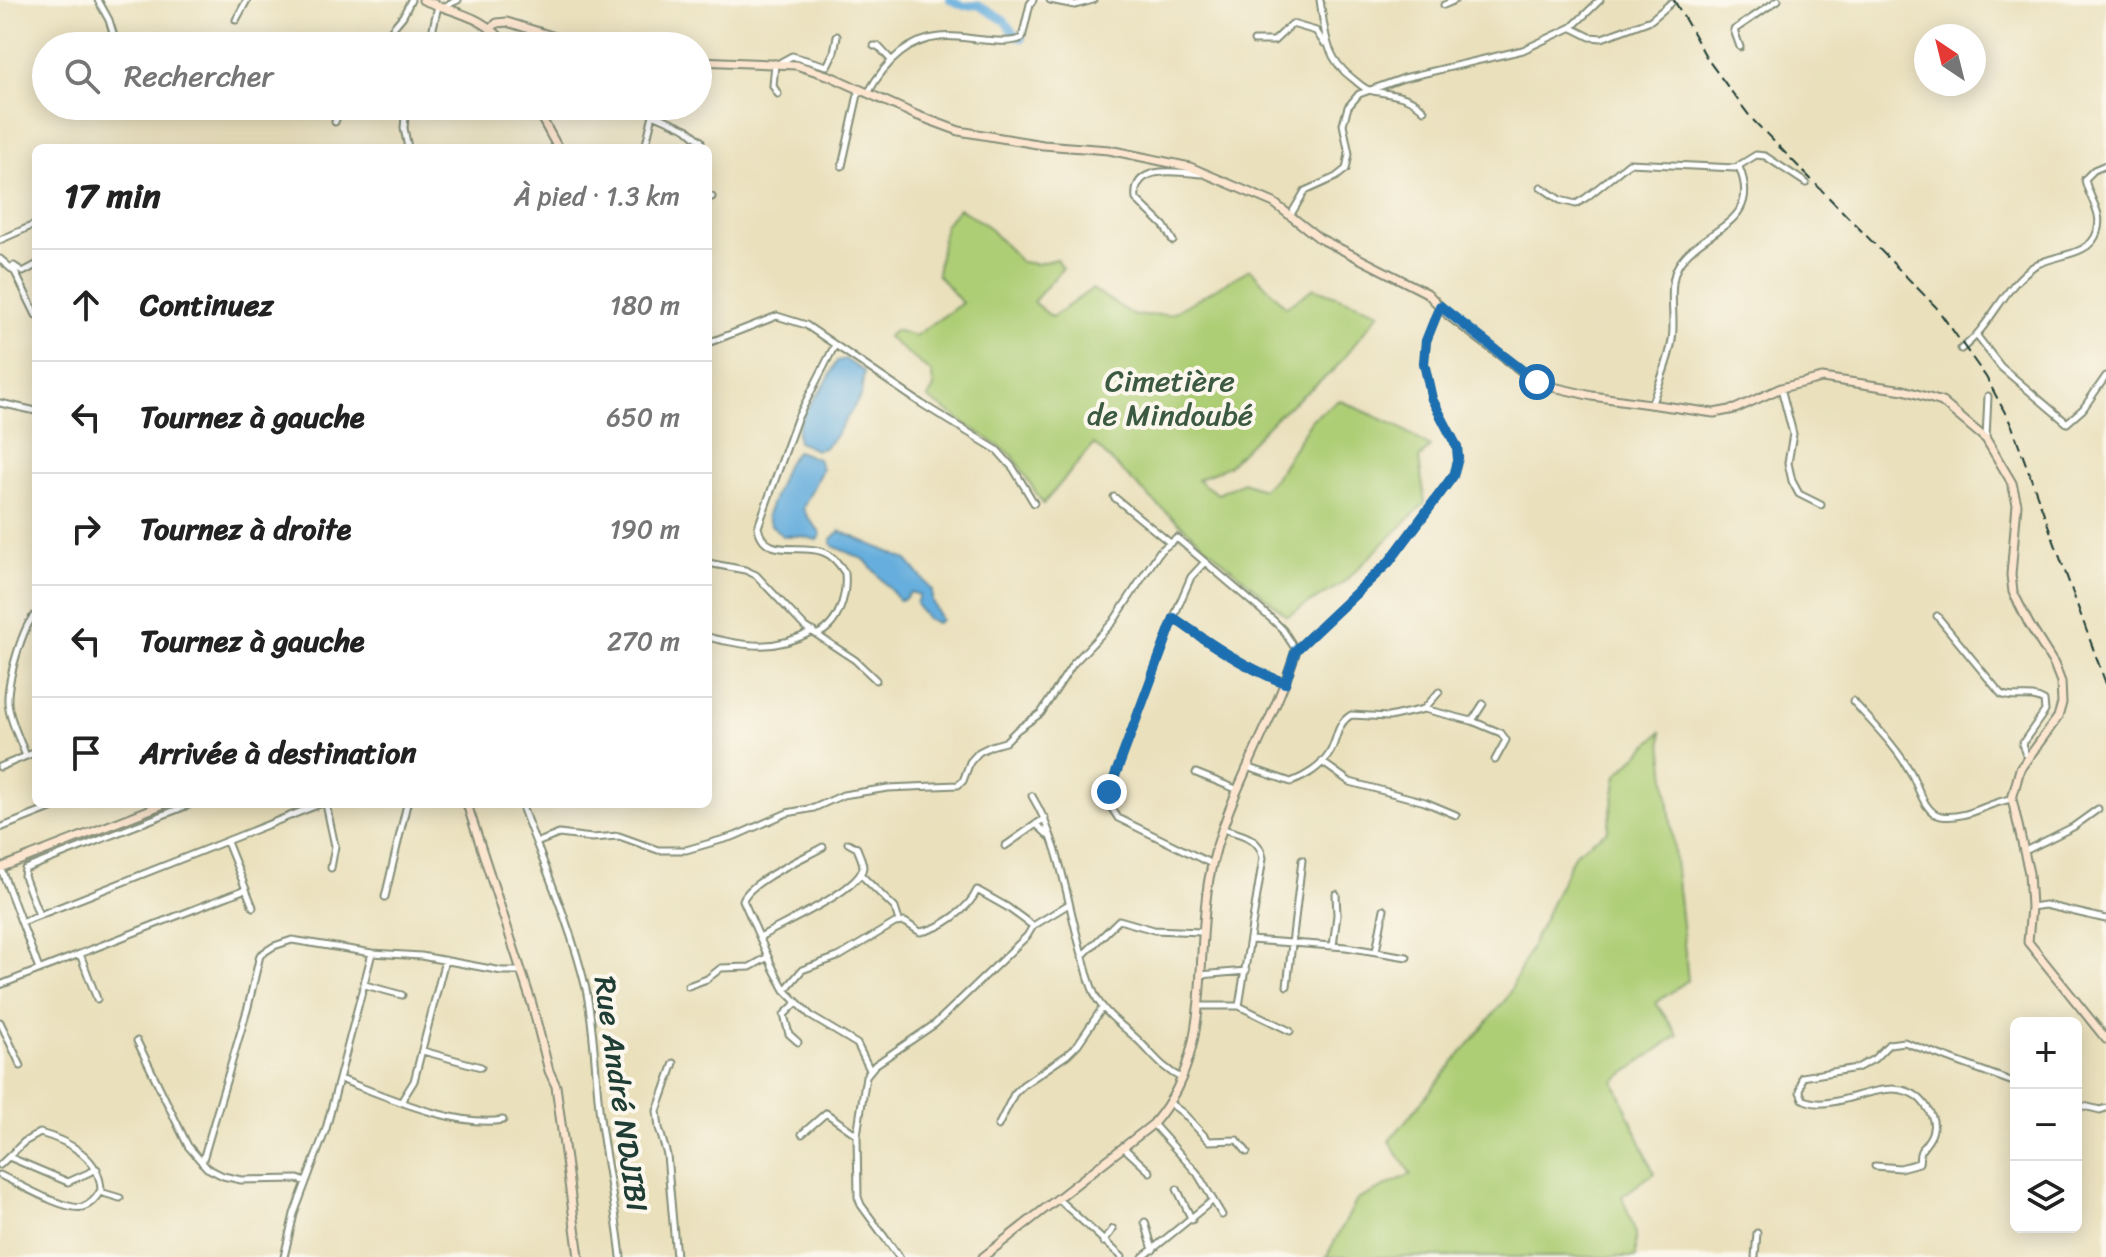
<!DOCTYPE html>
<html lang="fr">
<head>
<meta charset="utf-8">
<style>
	:root { --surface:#fff; --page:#f6f6f6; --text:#222; --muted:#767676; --line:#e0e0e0 }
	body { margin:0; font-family:Sriracha,sans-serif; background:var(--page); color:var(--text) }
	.controls { position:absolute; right:24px; bottom:24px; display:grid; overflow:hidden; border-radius:12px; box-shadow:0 4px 20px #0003 }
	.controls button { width:72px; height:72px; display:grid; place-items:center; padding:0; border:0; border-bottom:2px solid var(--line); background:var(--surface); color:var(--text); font:40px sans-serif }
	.compass { position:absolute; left:1914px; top:24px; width:72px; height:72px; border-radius:50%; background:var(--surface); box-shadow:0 4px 20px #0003; rotate:325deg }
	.stop { position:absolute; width:24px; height:24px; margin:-18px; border:6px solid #1f6fb2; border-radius:50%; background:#fff }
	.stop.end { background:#1f6fb2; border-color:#fff; box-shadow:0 2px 8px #0008 }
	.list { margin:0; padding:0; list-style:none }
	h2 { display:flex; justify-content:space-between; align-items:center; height:104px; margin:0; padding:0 32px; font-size:34px }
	h2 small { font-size:26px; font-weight:400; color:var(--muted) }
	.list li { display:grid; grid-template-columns:52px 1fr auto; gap:24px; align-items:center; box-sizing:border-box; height:112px; padding:0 32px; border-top:2px solid var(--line) }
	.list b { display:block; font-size:30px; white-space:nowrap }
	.list em { font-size:26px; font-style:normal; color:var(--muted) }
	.icon { flex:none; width:44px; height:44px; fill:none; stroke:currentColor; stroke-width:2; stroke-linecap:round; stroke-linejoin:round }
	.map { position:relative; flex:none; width:2106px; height:1257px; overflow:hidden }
	.search { position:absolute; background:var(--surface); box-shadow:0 4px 20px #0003; left:32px; top:32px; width:680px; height:88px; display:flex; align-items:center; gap:20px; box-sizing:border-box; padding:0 28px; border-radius:44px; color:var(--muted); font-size:30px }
	.panel { position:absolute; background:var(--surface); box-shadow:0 4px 20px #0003; left:32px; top:144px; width:680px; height:664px; border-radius:12px }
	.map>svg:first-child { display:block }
	.green { fill:#aece76; stroke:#668655; stroke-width:2 }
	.water { fill:#66aedd; stroke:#427688; stroke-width:2 }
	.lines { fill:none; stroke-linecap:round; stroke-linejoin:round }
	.river { stroke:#66aedd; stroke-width:8 }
	.street-casing { stroke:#848e78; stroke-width:9 }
	.secondary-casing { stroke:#848e78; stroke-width:11 }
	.street { stroke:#fff; stroke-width:5 }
	.secondary { stroke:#fce5cf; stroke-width:7 }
	.rail { stroke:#1f3d34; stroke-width:2; stroke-dasharray:12 6; stroke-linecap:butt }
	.route { stroke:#1f6fb2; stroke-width:10 }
	.labels { text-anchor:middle; stroke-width:8; stroke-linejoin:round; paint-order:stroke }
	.park-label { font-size:30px; fill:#3c5a41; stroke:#fbf7ec }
	.street-label { font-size:30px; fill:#1f3d34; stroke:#fbf7ec }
</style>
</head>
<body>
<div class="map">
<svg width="2106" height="1257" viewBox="0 0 2106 1257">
	<rect width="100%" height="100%" fill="#fbf7ec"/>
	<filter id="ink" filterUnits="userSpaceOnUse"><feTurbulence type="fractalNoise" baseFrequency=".0125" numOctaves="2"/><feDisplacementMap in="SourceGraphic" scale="16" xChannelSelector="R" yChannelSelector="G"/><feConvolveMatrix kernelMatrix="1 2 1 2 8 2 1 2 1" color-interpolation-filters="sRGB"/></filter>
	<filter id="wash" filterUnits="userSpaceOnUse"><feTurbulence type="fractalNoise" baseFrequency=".006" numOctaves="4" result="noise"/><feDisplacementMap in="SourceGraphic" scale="32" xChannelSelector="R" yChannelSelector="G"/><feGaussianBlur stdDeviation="1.8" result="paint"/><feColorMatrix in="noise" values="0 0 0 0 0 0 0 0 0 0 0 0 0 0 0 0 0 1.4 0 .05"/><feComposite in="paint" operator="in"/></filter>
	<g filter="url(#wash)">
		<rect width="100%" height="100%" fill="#eae0bc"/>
		<path class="green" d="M959,208l28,18 34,36 16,2 19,-5 7,9 -30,34 19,15 40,-28 43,27 36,-2 79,-45 36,38 28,-19 66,24 -46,58 -58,47 -48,49 -31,14 21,14 25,-12 19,7 13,-11 37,-59 27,-19 58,26 33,21 -11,12 6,44 -83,81 -55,32 -137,-118 -56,-54 -51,60 -30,-48 -85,-58 6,-10 -3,-16 -44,-35 8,-7 20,6 47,-33 -25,-29 8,-50z
			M1661,732l27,248 -32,23 22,32 -64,46 40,92 -32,23 14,38v23h-310l31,-57 54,-26 -22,-33 118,-143 68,-145 33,-23 9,-55z"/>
		<path class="water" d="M845,359l19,13 -3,24 -27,42 -10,10 -8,2 -18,-8c-5,-23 16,-41 27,-58 5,-7 8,-16 12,-23z
			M797,451l21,8 4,10 -19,39c4,11 12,16 18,26l-4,6 -16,-4h-18l-13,-12 -3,-9 20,-52z
			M840,531l67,29 25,30v11l9,19 -4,3 -10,-4 -11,-15 3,-9 -8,-3 -7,7 -5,1 -34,-40 -32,-14 -2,-6z"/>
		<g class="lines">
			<path class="river" d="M950,0l14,6 14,-1 27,16 9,13 8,4"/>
		</g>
	</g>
	<g filter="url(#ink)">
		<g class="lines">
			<g class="street-casing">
				<path id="street" d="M98,0l11,20 8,26
					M1050,0l25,5 18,-5
					M1320,0c5,32 5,58 32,78 7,5 12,12 21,13 20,4 36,4 51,19
					M1444,5l11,-5
					M443,7l15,-7
					M236,20l11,-20
					M1572,28l18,9 12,1 49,-18 20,-17
					M1254,41h20l18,-17 24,7 8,12
					M378,46l25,-30 8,-16
					M429,46l9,-40
					M874,46h4l13,14
					M1740,47l-6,-17 44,-30
					M781,62l11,-6 35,10 7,-14 3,-16
					M775,63l-2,23 5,8
					M868,93c15,-27 38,-53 72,-56 14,-2 30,2 44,3 12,1 27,3 38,-2l8,-34 3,-4
					M406,106l-2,22 4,20
					M653,114l34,15 14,12
					M335,122l6,-16
					M645,148l10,-42
					M842,166l17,-76
					M1541,187l19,13 16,4 11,-7 42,-34 106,5 21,-13 9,1 41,27
					M708,195l4,2
					M1290,216l15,-25 31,-14 10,-8 3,-15 -6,-30 5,-17 11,-13 45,-16 119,-28 49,-23 28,-27
					M0,240l36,-16
					M1173,241l-9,-15 -28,-27c-4,-36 43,-27 65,-25
					M0,259l15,13 21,43
					M14,266l9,6 13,-7
					M1977,336l24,31 66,56 16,-14 23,-33
					M708,343l69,-27 29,9 116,79 75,46 16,18 21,35
					M1961,349c30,-22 42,-62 73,-83 19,-12 56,-9 63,-34 7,-20 -9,-34 -12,-53l9,-9 12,-5
					M1781,388l12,46 -5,29 4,18 7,13 22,11
					M0,403l36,8
					M1651,405c8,-21 18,-44 21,-65 4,-23 -5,-54 6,-74 23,-39 86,-40 61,-99
					M1986,438l2,-42
					M1114,497l55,45
					M708,563l37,7 11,5 49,52 50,33 21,20
					M1204,563l-13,14 -13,30 -69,185v12l9,14 94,46
					M1937,616l64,78c14,7 29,-2 43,7l1,10 -23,33 5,14
					M1174,618c36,26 70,49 111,65
					M818,634c21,-9 29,-39 27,-61 -5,-8 -13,-18 -22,-21 -23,-9 -59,8 -65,-25l39,-108 38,-74
					M708,637c39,10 68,14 105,-6
					M1853,701c20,23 43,45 58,72 7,13 14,41 30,43 26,4 47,-14 71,-17
					M1424,709l15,-17
					M1472,721l11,-17
					M26,756c-6,-16 -17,-37 -18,-54 -1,-18 14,-77 28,-88
					M1322,762l28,20 75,20 31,13
					M0,767l36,-15
					M1247,767l44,15c14,-5 30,-15 38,-28 9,-14 6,-29 22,-39l38,2 35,-8 48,12 29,12 5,7 -11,20
					M1196,773l40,16
					M1032,796c31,51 35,112 53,168 3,12 6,24 12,35 10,17 29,29 43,43 14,14 23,27 41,36
					M326,804l9,42 -4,22
					M521,804c23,61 50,122 65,185 9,43 9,86 14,128 6,47 16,93 21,140
					M1036,824l14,13
					M0,828l61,-24
					M1223,829c17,5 37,8 40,29l-24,148
					M227,842l26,65
					M536,843l23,-9 33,4 27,-2 39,14h28l49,-14 52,-23 27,-5 29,-13 45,-7 70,-3 5,-4 7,-19 9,-10 12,-6 14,-4 12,-12 24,-17 32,-49 40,-42 47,-71 17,-13 97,83 9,9 13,20 93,-88 64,-86 5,-18 -1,-11 -25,-48 -8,-36 2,-22 14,-35
					M1005,846l40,-28
					M823,847c-19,11 -73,34 -80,53l30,68 12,22 27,27 45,27 13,26
					M2025,851l48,-24 25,-18
					M0,866l39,103
					M860,874l35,34 4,13
					M385,897l22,-93
					M2031,907l14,-2 61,14
					M39,915l-15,-39 1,-7 166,-65
					M22,922l298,-118
					M760,937c19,-12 101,-47 103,-70 0,-6 -4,-13 -6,-19l-9,-5
					M1250,940l96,7 61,10
					M1333,946l4,-31 -1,-21
					M1376,951l8,-42
					M80,954l17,45
					M1082,956l37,-36 35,10 48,2
					M1200,975l46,-4
					M0,985l246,-96
					M365,985l37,10
					M688,986l19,-7 14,-11 29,-1 18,-10
					M1287,986l15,-126
					M785,990l17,-20 38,-14 55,-33 10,-1 15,10c21,-3 49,-23 57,-42l30,17 26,19
					M796,1003l-12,12 5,19 9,8
					M1198,1006h41l51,25
					M0,1022l21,44
					M137,1041l51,105 19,22 16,8 18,4 57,-1 8,3
					M423,1051l58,16
					M674,1063l-17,48 2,17 8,27 9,102
					M340,1079c45,17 116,49 163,41
					M401,1102l13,-21 31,-121
					M1171,1104l12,9 26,28 28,-1 10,12
					M2076,1104l24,6 6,-2
					M1153,1124l44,49 25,42
					M998,1126l16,-32 9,-9 44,-30 11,-11 25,-37
					M802,1134l24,-21 31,22
					M1124,1148l26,24
					M9,1157l59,25 29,-13
					M202,1163l46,-156 12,-52 14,-9 18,-6 80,13 49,3 81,15h19
					M0,1165l24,-23 16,-9c29,8 60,25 61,57 -4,7 -9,14 -18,17 -16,5 -66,-24 -83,-32
					M1875,1166l25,2 19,-5c1,-4 0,-9 2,-12 4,-8 11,-12 12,-22 2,-8 -2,-16 -7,-23 -29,-43 -91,12 -123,-7l-3,-7 2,-15 55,-9 17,-9 15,-15 15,-2 112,41
					M1177,1189l15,31
					M100,1192l20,6
					M1058,1199l64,58
					M1145,1222l8,28
					M1103,1242l10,-13
					M284,1257l10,-43 32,-85 46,-176
					M899,1257l-38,-52 -3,-8 -1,-62 9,-59 9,-11 60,-41 92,-88 6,-10 36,-22
					M1143,1257l69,-56
					M1755,1257l2,-24"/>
			</g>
			<g class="secondary-casing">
				<path id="secondary" d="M423,0c32,13 63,16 84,46
					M492,27l5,-4 10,-1 77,24
					M698,61l98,4 34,11 86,39 43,16 84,14 66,5 81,17 84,36 45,35 108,55 21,22 79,60 22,11 43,10 122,17 21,-4 46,-21 41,-10 82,12 38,12 44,37 26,44 5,21 -6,71 2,17 16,32 25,40 7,18 1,21 -4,14 -38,52 -8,30 17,74 2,34 -3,35 78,97
					M535,106l23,42
					M467,804l65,200 17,67 7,15 23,171
					M0,868l164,-64
					M983,1257l170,-133c61,-69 41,-160 56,-245 15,-82 63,-150 87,-229"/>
			</g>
			<use href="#street" class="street"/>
			<use href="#secondary" class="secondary"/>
			<path class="rail" d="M1674,0l34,60 43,58 185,189 50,70 26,49 94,258"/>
		</g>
	</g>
	<g class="lines" filter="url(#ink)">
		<path class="route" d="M1109,792l65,-174c36,26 70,49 111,65l11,-33 93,-88 64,-86 5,-18 -1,-11 -25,-48 -8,-36 2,-22 14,-35 97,76"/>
	</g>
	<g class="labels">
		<g class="park-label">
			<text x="1170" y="391">Cimetière<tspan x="1170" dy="34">de Mindoubé</tspan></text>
		</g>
		<g class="street-label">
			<text transform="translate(621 1094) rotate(82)" y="10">Rue André NDJIBI</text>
		</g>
	</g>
</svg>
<div class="controls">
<button>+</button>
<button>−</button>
<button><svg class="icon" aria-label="layers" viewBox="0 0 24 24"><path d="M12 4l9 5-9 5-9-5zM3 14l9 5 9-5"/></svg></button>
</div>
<svg class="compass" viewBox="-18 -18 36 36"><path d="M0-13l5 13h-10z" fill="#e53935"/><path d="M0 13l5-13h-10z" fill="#767676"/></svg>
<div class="stop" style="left:1537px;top:382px"></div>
<div class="stop end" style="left:1109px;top:792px"></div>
<div class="search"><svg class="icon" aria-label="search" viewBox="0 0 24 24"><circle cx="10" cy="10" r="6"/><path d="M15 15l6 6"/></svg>Rechercher</div>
<section class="panel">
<h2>17 min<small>À pied · 1.3 km</small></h2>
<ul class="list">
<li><svg class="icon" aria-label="ahead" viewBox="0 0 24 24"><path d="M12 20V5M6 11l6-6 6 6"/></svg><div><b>Continuez</b></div><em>180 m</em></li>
<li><svg class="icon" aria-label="left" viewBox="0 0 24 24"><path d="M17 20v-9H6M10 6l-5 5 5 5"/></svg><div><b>Tournez à gauche</b></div><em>650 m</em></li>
<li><svg class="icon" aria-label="right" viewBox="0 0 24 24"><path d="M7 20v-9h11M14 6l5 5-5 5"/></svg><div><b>Tournez à droite</b></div><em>190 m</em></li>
<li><svg class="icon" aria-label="left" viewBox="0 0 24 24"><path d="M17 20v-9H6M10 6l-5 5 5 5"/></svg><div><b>Tournez à gauche</b></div><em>270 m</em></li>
<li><svg class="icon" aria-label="arrive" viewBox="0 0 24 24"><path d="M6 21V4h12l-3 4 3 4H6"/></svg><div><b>Arrivée à destination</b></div></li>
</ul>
</section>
</div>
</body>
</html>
